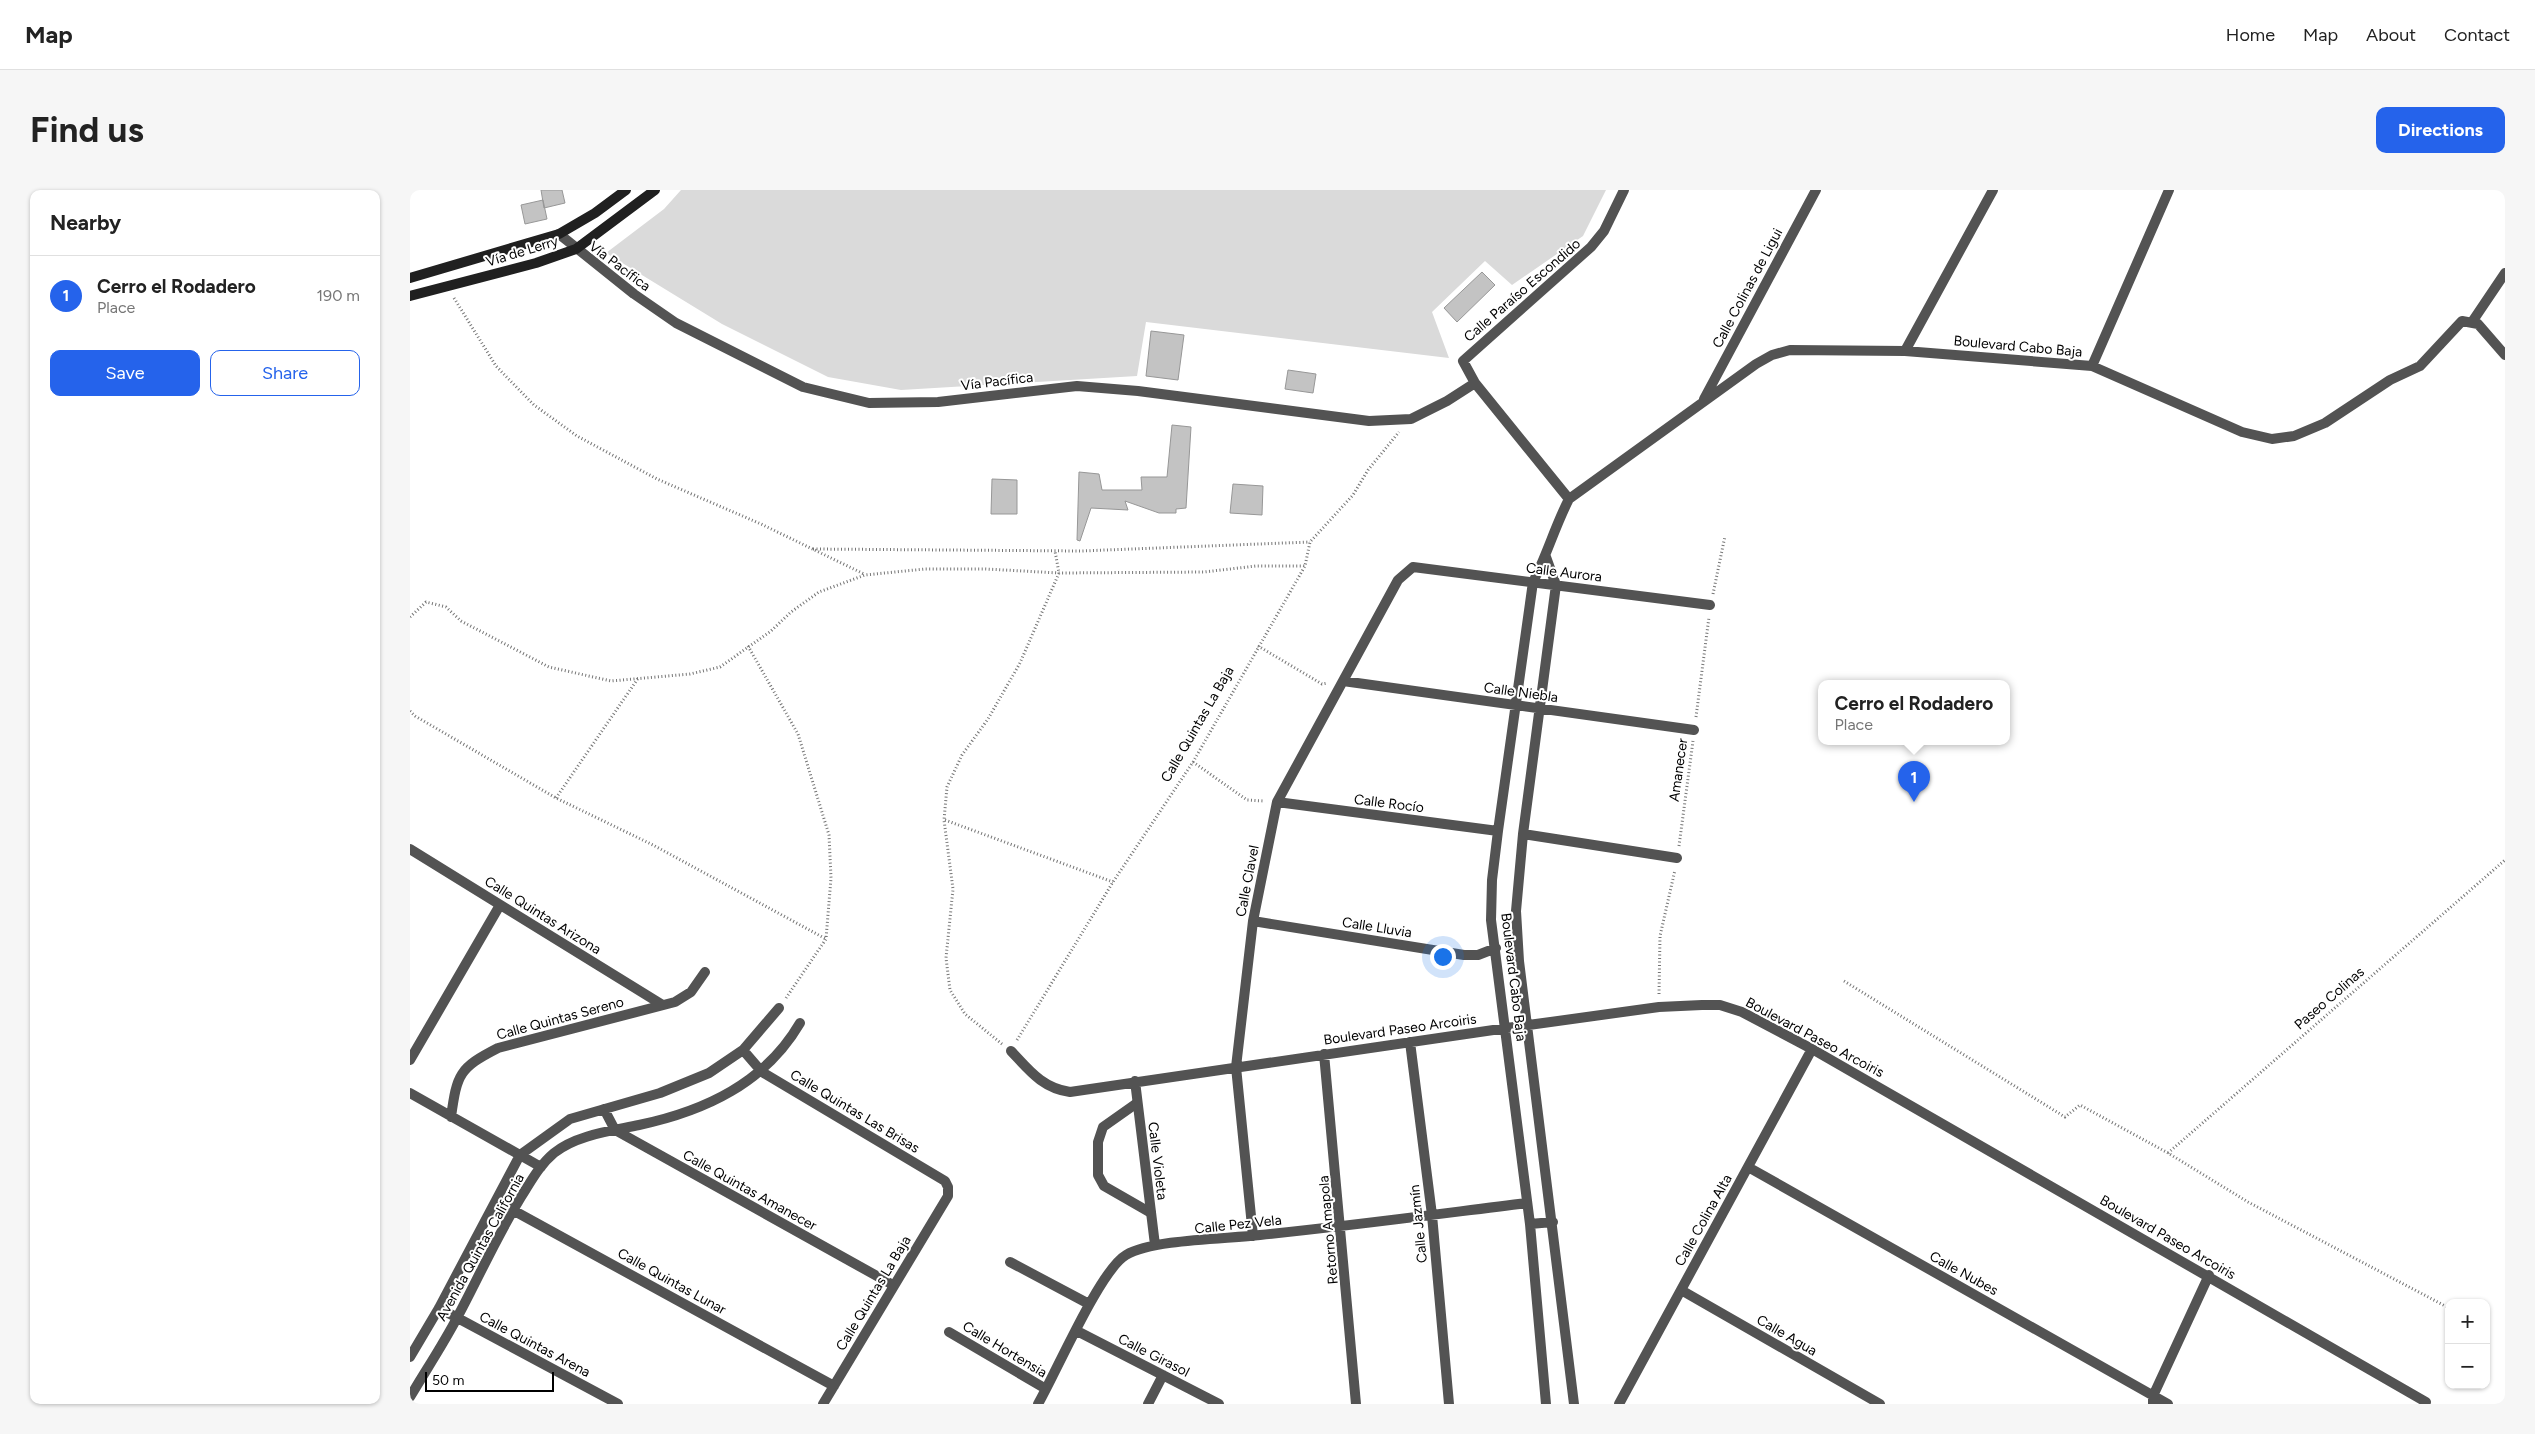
<!DOCTYPE html>
<html lang="en">
<head>
<meta charset="utf-8">
<style>
	:root { --surface:#fff; --page:#f6f6f6; --text:#222; --muted:#767676; --line:#e0e0e0; --accent:#2563eb }
	body { margin:0; font-family:Figtree,sans-serif; background:var(--page); color:var(--text) }
	.controls { position:absolute; right:15px; bottom:15px; display:grid; overflow:hidden; border-radius:10px; box-shadow:0 1px 4px #0004 }
	.controls button { width:45px; height:45px; display:grid; place-items:center; padding:0; border:0; border-bottom:1px solid var(--line); background:var(--surface); color:var(--text); font:25px sans-serif }
	.scale { position:absolute; left:15px; bottom:12px; width:129px; box-sizing:border-box; padding-left:5px; border:2px solid #000; border-top:0; font-size:14px; line-height:18px; white-space:nowrap; color:#000; -webkit-text-stroke:4px #fff; paint-order:stroke }
	.you { position:absolute; left:1032px; top:766px; width:18px; height:18px; margin:-12px; border:4px solid #fff; border-radius:50%; background:#1a73e8; box-shadow:0 0 0 8px #1a73e833 }
	.badge { display:grid; place-items:center; width:32px; height:32px; border-radius:50%; background:var(--accent); color:#fff; font-size:16px; font-weight:700 }
	.pin { position:absolute; translate:-50% -41px; filter:drop-shadow(0 1px 2px #0008) }
	.pin::after { content:''; position:absolute; top:26px; width:18px; height:15px; background:inherit; clip-path:polygon(0 0,100% 0,50% 100%) }
	.popup { position:absolute; left:1408px; top:490px; width:192px; height:65px; box-sizing:border-box; display:grid; place-content:center; border-radius:10px; background:var(--surface); filter:drop-shadow(0 1px 4px #0005); font-size:16px; white-space:nowrap; color:var(--muted) }
	.popup b { font-size:19px; color:var(--text) }
	.popup::after { content:''; position:absolute; left:50%; top:100%; margin-left:-10px; border:10px solid transparent; border-top-color:var(--surface) }
	.list { margin:0; padding:0; list-style:none }
	h2 { display:flex; justify-content:space-between; align-items:center; height:65px; margin:0; padding:0 20px; font-size:21px }
	h2 small { font-size:16px; font-weight:400; color:var(--muted) }
	.list li { display:grid; grid-template-columns:32px 1fr auto; gap:15px; align-items:center; box-sizing:border-box; height:80px; padding:0 20px; border-top:1px solid var(--line) }
	.list b { display:block; font-size:19px; white-space:nowrap }
	.list p { margin:0; font-size:16px; white-space:nowrap; color:var(--muted) }
	.list em { font-size:16px; font-style:normal; color:var(--muted) }
	.actions { display:flex; gap:10px; padding:15px 20px }
	.actions a { flex:1; padding:11px 0; border:1px solid var(--accent); border-radius:10px; text-align:center; font-size:18px; color:var(--accent) }
	.actions .main { background:var(--accent); color:#fff }
	.map { position:relative; flex:none; width:2095px; height:1214px; overflow:hidden; border-radius:10px }
	header { display:flex; align-items:center; gap:30px; box-sizing:border-box; height:70px; padding:0 25px; background:var(--surface); border-bottom:1px solid var(--line) }
	header strong { font-size:24px }
	nav { display:flex; gap:28px; margin-inline-start:auto; font-size:18px }
	.intro { display:flex; align-items:center; justify-content:space-between; box-sizing:border-box; height:120px; padding:0 30px }
	h1 { margin:0; font-size:35px }
	.button { padding:12px 22px; border-radius:10px; background:var(--accent); color:#fff; font-size:18px; font-weight:700 }
	main { display:flex; gap:30px; padding:0 30px }
	aside { flex:1; background:var(--surface); border-radius:10px; box-shadow:0 1px 4px #0004 }
	.map>svg:first-child { display:block }
	.green { fill:#dadada }
	.building { fill:#c3c3c3; stroke:#979797 }
	.lines { fill:none; stroke-linecap:round; stroke-linejoin:round }
	.path { stroke:#757575; stroke-width:3; stroke-dasharray:1 2.5; stroke-linecap:butt }
	.lane { stroke:#535353; stroke-width:10 }
	.street { stroke:#535353; stroke-width:10 }
	.secondary { stroke:#202020; stroke-width:10 }
	.labels { text-anchor:middle; stroke-width:4; stroke-linejoin:round; paint-order:stroke }
	.street-label { font-size:14px; fill:#000; stroke:#fff }
</style>
</head>
<body>
<header>
<strong>Map</strong>
<nav><a>Home</a><a>Map</a><a>About</a><a>Contact</a></nav>
</header>
<div class="intro"><h1>Find us</h1><a class="button">Directions</a></div>
<main>
<aside>
<h2>Nearby<small></small></h2>
<ul class="list">
<li><span class="badge">1</span><div><b>Cerro el Rodadero</b><p>Place</p></div><em>190 m</em></li>
</ul>
<div class="actions"><a class="main">Save</a><a>Share</a></div>
</aside>
<div class="map">
<svg width="2095" height="1214" viewBox="0 0 2095 1214">
	<rect width="100%" height="100%" fill="#fff"/>
	<path class="green" d="M271,0h925l-23,46 -71,49 -27,-24 -53,51 17,46 -303,-36 -9,54 -236,14 -73,-13 -106,-53 -116,-71 58,-44z"/>
	<path class="building" d="M131,0h21l3,13 -21,5z
		M133,10l4,19 -22,5 -4,-19z
		M1072,82l13,13 -38,37 -13,-14z
		M741,141l33,4 -6,45 -32,-4z
		M878,180l28,4 -3,19 -28,-4z
		M762,235l19,2 -5,81 -10,1v4h-17l-34,-12 3,9 -37,-2 -11,33 -3,-1 2,-68 20,2 3,16h40l-1,-13h26z
		M582,289l25,1v34h-26z
		M823,294l30,2 -1,29 -32,-2z"/>
	<g class="lines">
		<path class="path" d="M44,108l42,68 38,39 43,31 80,43 104,45 103,50
			M403,359l268,2 229,-9
			M1303,404l12,-58
			M0,427l16,-15 20,5 15,14 88,46 62,14 79,-7 30,-7 51,-36 20,-19 28,-20 46,-17 60,-6h61l73,4 145,-1 52,-6h49
			M338,456l50,88 31,101 2,43 -5,61 -40,59
			M848,456l64,38 6,-1
			M0,521l5,5 141,82 97,47 173,94
			M1286,527l13,-100
			M783,572l54,38 17,1
			M146,608l83,-121
			M535,630l168,62
			M1269,656l14,-105
			M1434,791l221,136 15,-12 88,48 80,49 201,106
			M1249,804l1,-58 15,-66
			M607,850l96,-158 80,-120 112,-196 5,-24 43,-47 15,-25 31,-38
			M592,854l-37,-30 -15,-24 -4,-32 7,-69 -9,-69 3,-33 15,-32 26,-36 32,-56 39,-90 -4,-22
			M1758,963l337,-293"/>
		<path class="lane" d="M727,913l-34,24 -5,15v33l6,11 47,27"/>
		<path class="street" d="M149,44l75,60 42,29 127,64 66,16 69,-1 139,-16 61,5 231,30 42,-2 36,-18 28,-18
			M2062,132l33,-49
			M1495,161l88,-161
			M1682,176l77,-176
			M1294,209l112,-209
			M1159,309l-94,-116 -12,-22 128,-114 13,-16 20,-41
			M1136,367l10,28 -33,249 -7,77 3,50 55,443
			M933,491l351,49
			M867,612l221,29
			M1113,644l154,24
			M0,659l251,155
			M843,731l211,34h14l18,-7
			M1000,852l22,173 17,189
			M333,860l19,22 183,109 3,6v9l-125,208
			M601,861c18,19 31,37 59,41l437,-64 152,-21 43,-2h18l22,7 70,37 614,353
			M914,864l32,350
			M0,870l90,-155
			M725,891l20,164
			M0,903l131,74
			M194,919l11,21 278,155
			M41,927c6,-43 8,-49 47,-69l177,-46 16,-10 14,-20
			M1338,977l420,237
			M86,1011l338,185
			M1120,1034l23,-2
			M843,1046l-17,-169 17,-146 24,-119 121,-222 15,-13 297,38
			M600,1072l79,42
			M1271,1100l199,114
			M29,1118l179,96
			M667,1141l142,73
			M539,1142l97,57
			M0,1167l29,-49 81,-153 50,-36 90,-26 49,-20 34,-23 36,-42
			M0,1207c16,-27 34,-54 48,-81 23,-43 42,-87 68,-127 8,-13 16,-26 28,-36 22,-18 57,-22 85,-28 66,-14 126,-42 161,-102
			M628,1214c18,-31 62,-134 88,-149 27,-16 101,-16 134,-20 89,-9 178,-21 267,-32
			M738,1214l15,-29
			M1136,1214l-16,-180 -39,-304 1,-40 6,-49 35,-249c14,-27 22,-56 36,-83l187,-135 16,-9 18,-5 115,1 187,15 150,66 30,7 22,-3 31,-13 65,-43 30,-14 42,-45 16,3 27,31
			M1209,1214l193,-355
			M1743,1214v-8l56,-121"/>
		<path class="secondary" d="M0,88l149,-44 36,-21 31,-23
			M0,106l126,-33 40,-14 79,-59"/>
	</g>
	<g class="labels">
		<g class="street-label">
			<text transform="translate(112 61) rotate(-17)" y="5">Vía de Lerry</text>
			<text transform="translate(210 76) rotate(37)" y="5">Vía Pacífica</text>
			<text transform="translate(1337 98) rotate(-62)" y="5">Calle Colinas de Ligui</text>
			<text transform="translate(1112 100) rotate(-41)" y="5">Calle Paraíso Escondido</text>
			<text transform="translate(1608 156) rotate(5)" y="5">Boulevard Cabo Baja</text>
			<text transform="translate(587 191) rotate(-7)" y="5">Vía Pacífica</text>
			<text transform="translate(1154 382) rotate(7)" y="5">Calle Aurora</text>
			<text transform="translate(1111 502) rotate(8)" y="5">Calle Niebla</text>
			<text transform="translate(787 534) rotate(-60)" y="5">Calle Quintas La Baja</text>
			<text transform="translate(1268 580) rotate(-82)" y="5">Amanecer</text>
			<text transform="translate(979 613) rotate(7)" y="5">Calle Rocío</text>
			<text transform="translate(837 691) rotate(-79)" y="5">Calle Clavel</text>
			<text transform="translate(133 725) rotate(32)" y="5">Calle Quintas Arizona</text>
			<text transform="translate(967 737) rotate(9)" y="5">Calle Lluvia</text>
			<text transform="translate(1104 787) rotate(83)" y="5">Boulevard Cabo Baja</text>
			<text transform="translate(1919 808) rotate(-41)" y="5">Paseo Colinas</text>
			<text transform="translate(150 828) rotate(-15)" y="5">Calle Quintas Sereno</text>
			<text transform="translate(990 839) rotate(-8)" y="5">Boulevard Paseo Arcoiris</text>
			<text transform="translate(1405 847) rotate(28)" y="5">Boulevard Paseo Arcoiris</text>
			<text transform="translate(445 921) rotate(31)" y="5">Calle Quintas Las Brisas</text>
			<text transform="translate(748 971) rotate(83)" y="5">Calle Violeta</text>
			<text transform="translate(340 1000) rotate(29)" y="5">Calle Quintas Amanecer</text>
			<text transform="translate(1293 1030) rotate(-61)" y="5">Calle Colina Alta</text>
			<text transform="translate(828 1034) rotate(-6)" y="5">Calle Pez Vela</text>
			<text transform="translate(1008 1034) rotate(-96)" y="5">Calle Jazmín</text>
			<text transform="translate(918 1040) rotate(-95)" y="5">Retorno Amapola</text>
			<text transform="translate(1758 1047) rotate(30)" y="5">Boulevard Paseo Arcoiris</text>
			<text transform="translate(70 1057) rotate(-61)" y="5">Avenida Quintas California</text>
			<text transform="translate(1554 1083) rotate(29)" y="5">Calle Nubes</text>
			<text transform="translate(262 1091) rotate(29)" y="5">Calle Quintas Lunar</text>
			<text transform="translate(463 1103) rotate(-59)" y="5">Calle Quintas La Baja</text>
			<text transform="translate(1377 1145) rotate(30)" y="5">Calle Agua</text>
			<text transform="translate(125 1154) rotate(28)" y="5">Calle Quintas Arena</text>
			<text transform="translate(595 1159) rotate(31)" y="5">Calle Hortensia</text>
			<text transform="translate(744 1165) rotate(27)" y="5">Calle Girasol</text>
		</g>
	</g>
</svg>
<div class="controls">
<button>+</button>
<button>−</button>
</div>
<div class="scale">50 m</div>
<div class="you"></div>
<div class="pin badge" style="left:1504px;top:612px">1</div>
<div class="popup"><b>Cerro el Rodadero</b>Place</div>
</div>
</main>
</body>
</html>
